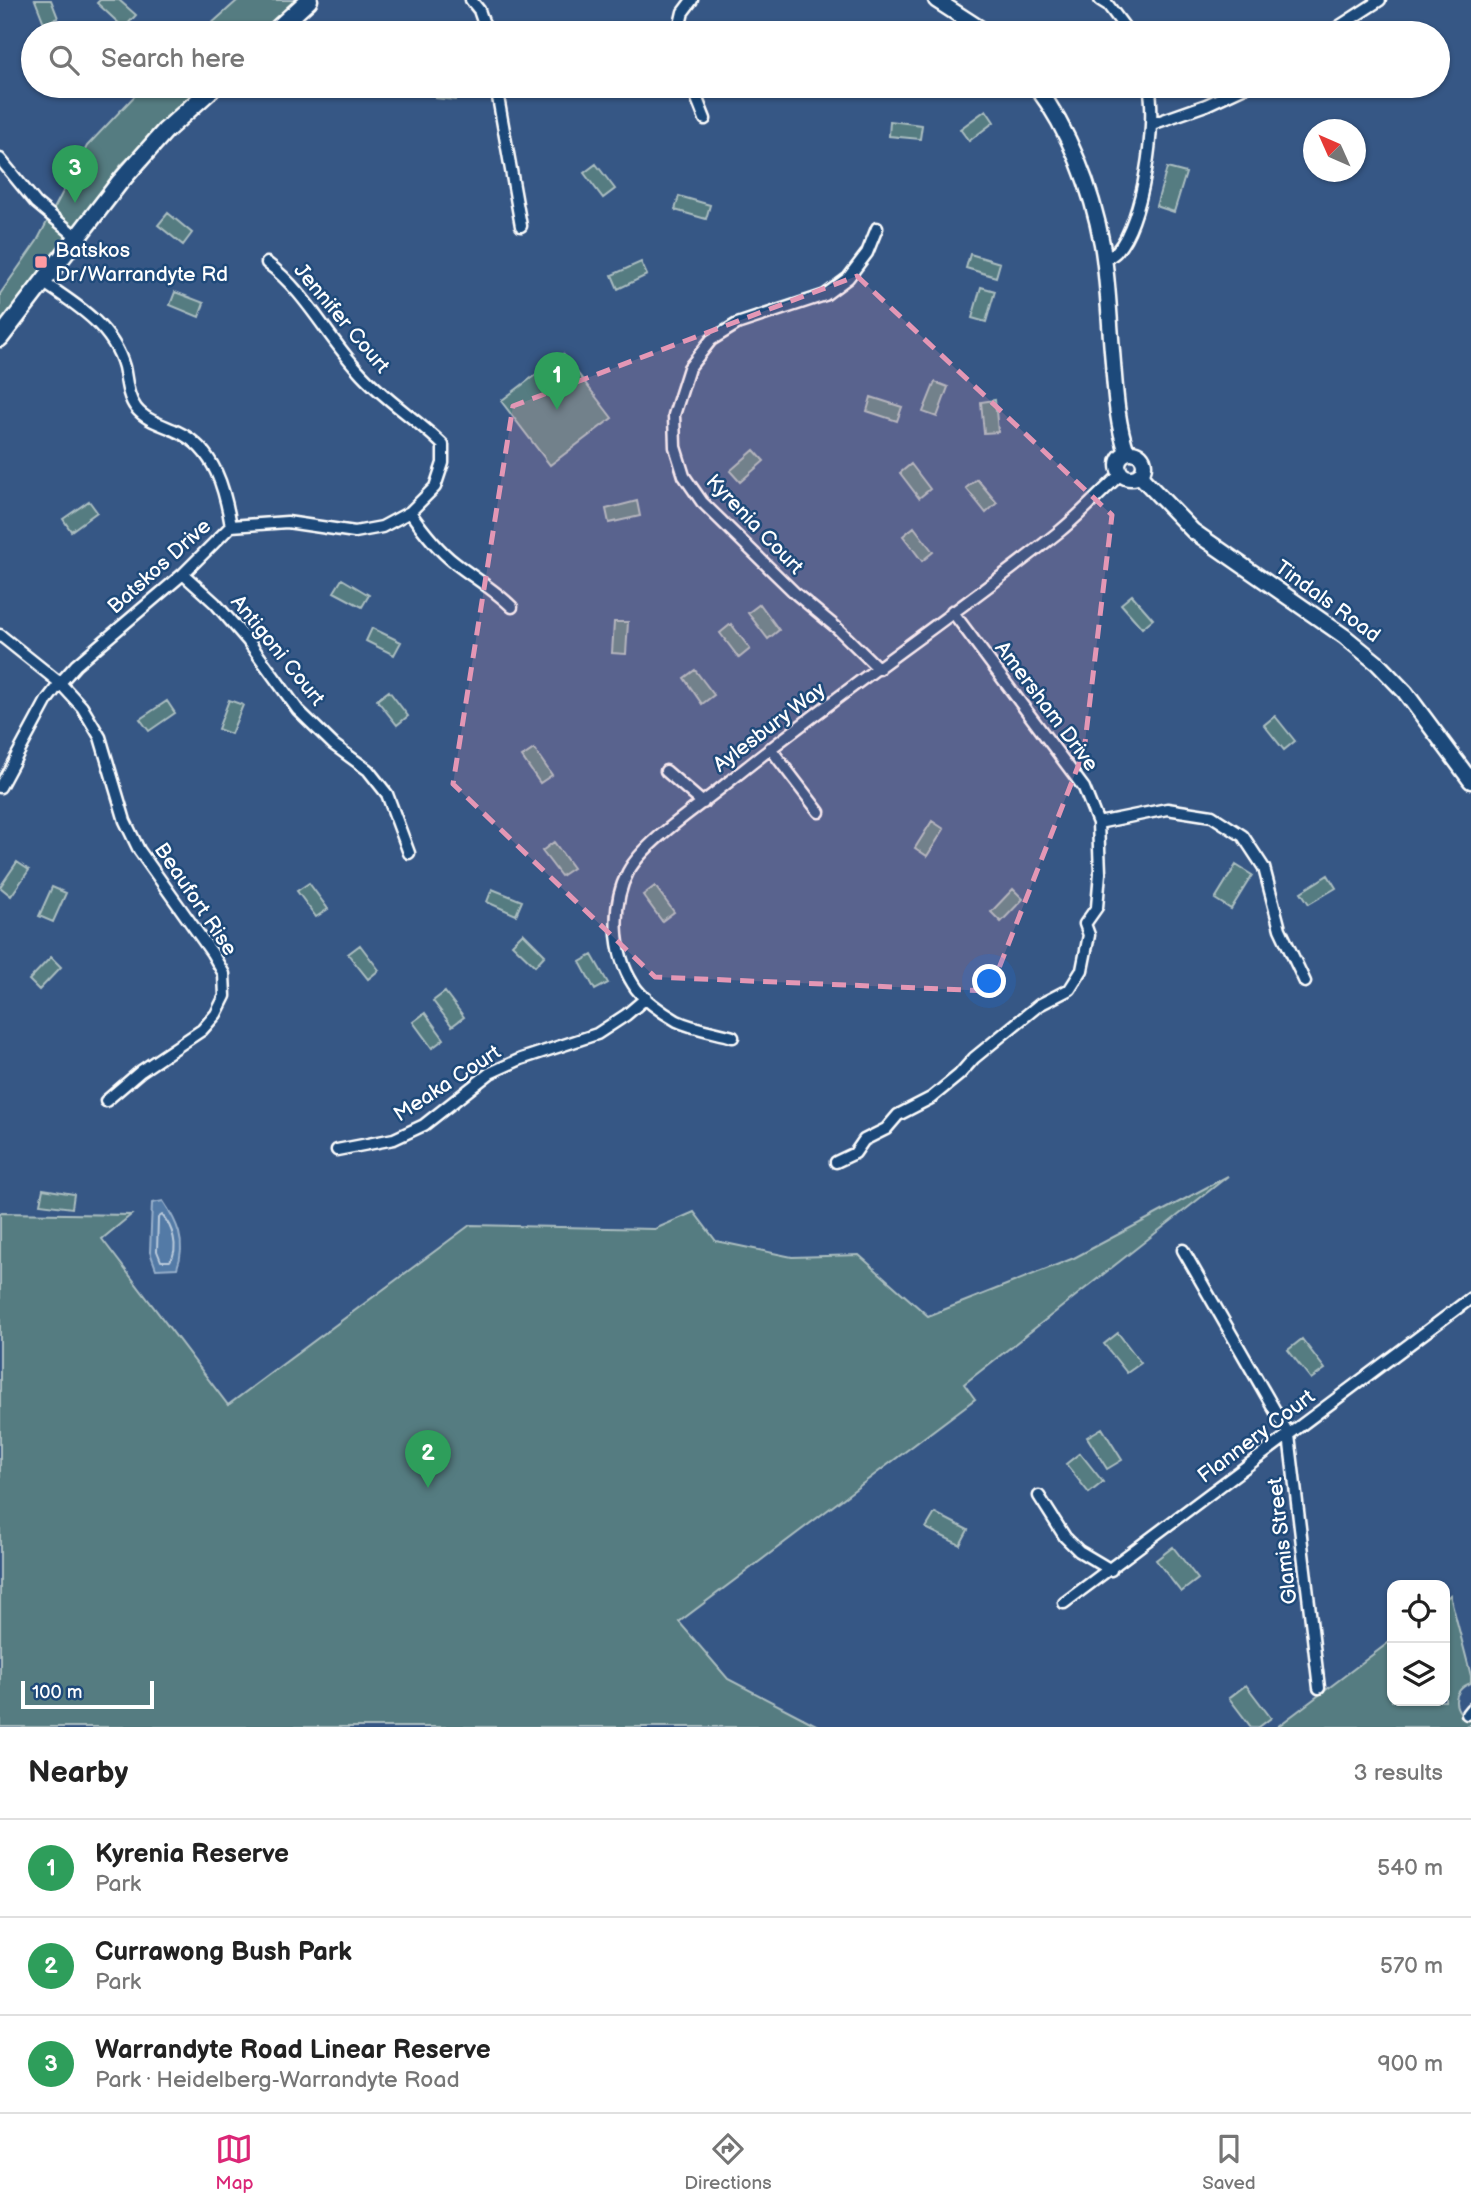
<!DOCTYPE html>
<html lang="en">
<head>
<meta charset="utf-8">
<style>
	:root { --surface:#fff; --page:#f2f2f2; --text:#222; --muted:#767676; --line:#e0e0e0; --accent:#db2777 }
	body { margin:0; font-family:"Balsamiq Sans",sans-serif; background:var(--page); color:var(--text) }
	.controls { position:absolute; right:21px; bottom:21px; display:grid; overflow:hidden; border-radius:14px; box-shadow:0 2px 5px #0004 }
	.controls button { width:63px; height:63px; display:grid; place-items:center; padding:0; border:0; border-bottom:2px solid var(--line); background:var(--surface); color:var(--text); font:35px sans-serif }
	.compass { position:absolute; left:1303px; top:119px; width:63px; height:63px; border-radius:50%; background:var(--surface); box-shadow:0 2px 5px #0004; rotate:315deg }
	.scale { position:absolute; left:21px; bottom:18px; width:133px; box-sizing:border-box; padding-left:7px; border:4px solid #fff; border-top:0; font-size:19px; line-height:24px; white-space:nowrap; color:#fff; -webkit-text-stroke:5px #1f4a7a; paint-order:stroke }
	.you { position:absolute; left:990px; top:982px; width:24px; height:24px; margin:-18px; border:5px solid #fff; border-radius:50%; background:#1a73e8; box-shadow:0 0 0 10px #1a73e833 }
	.badge { display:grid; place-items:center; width:46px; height:46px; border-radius:50%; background:var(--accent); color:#fff; font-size:23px; font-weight:700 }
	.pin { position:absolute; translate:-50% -58px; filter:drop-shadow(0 2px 4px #0008) }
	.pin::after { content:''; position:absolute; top:37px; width:24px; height:21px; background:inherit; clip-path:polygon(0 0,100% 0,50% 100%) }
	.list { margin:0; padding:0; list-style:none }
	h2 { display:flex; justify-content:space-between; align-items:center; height:91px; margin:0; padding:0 28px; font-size:30px }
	h2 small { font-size:23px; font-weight:400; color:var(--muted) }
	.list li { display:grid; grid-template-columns:46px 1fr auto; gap:21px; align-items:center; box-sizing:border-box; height:98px; padding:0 28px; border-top:2px solid var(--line) }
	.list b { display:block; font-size:26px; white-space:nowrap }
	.list p { margin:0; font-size:23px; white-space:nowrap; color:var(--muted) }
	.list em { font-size:23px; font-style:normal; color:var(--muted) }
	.icon { flex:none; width:38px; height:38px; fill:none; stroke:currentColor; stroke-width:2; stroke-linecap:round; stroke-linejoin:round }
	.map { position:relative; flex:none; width:1471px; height:1727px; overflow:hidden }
	.search { position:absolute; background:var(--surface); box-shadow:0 2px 5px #0004; left:21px; right:21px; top:21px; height:77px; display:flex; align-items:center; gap:18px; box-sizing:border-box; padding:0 24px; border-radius:38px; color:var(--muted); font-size:26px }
	.sheet { height:385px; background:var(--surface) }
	nav { display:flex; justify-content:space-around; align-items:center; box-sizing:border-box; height:98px; border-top:2px solid var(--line); background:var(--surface); font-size:19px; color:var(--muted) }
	nav a { display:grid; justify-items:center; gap:4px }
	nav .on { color:var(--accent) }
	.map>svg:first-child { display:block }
	.green { fill:#557b81; stroke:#aabdc0; stroke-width:2 }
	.water { fill:#527aa6; stroke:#97afca; stroke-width:2 }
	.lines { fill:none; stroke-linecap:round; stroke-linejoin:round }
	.shore { stroke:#bacadb; stroke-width:2 }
	.street-casing { stroke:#fff; stroke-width:15 }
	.secondary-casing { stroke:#fff; stroke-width:19 }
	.primary-casing { stroke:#fff; stroke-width:21 }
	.street { stroke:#1f4a7a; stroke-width:10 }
	.secondary { stroke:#1f4a7a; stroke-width:14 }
	.primary { stroke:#1f4a7a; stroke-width:16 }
	.marked { fill:#e497b5; fill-opacity:0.2; stroke:#e497b5; stroke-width:5; stroke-dasharray:14 9; stroke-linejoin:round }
	.poi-dot { fill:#ff9aa2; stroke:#1f4a7a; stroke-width:2.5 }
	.labels { text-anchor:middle; stroke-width:5; stroke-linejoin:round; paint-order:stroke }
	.poi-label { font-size:21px; fill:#fff; stroke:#1f4a7a; text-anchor:start }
	.street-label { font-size:21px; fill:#fff; stroke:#1f4a7a }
</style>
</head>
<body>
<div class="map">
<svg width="1471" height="1727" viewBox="0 0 1471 1727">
	<rect width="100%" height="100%" fill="#365785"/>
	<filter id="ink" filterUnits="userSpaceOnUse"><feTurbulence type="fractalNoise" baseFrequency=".0143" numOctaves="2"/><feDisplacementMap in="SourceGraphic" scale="14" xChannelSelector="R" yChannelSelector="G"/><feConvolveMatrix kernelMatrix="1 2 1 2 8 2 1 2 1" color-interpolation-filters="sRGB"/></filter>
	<g filter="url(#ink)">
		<path class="green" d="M35,0h16l7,18 -14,5z
			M100,0h19l17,15 -12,13 -27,-25z
			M238,0h62l-37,33h-62z
			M144,86h62l-85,79 -121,163v-34l37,-53 50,-95z
			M438,86h19l-1,14 -20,-2z
			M986,110l8,12 -25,19 -9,-12z
			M890,121l32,4 -2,14 -31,-3z
			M596,164l19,25 -12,9 -19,-25z
			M1167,168l19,5 -12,39 -18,-6z
			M679,196l31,9 -4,14 -31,-9z
			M168,213l24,20 -9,12 -25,-20z
			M970,254l30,9 -4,14 -30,-9z
			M641,262l6,13 -29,14 -6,-14z
			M981,287l14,4 -9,31 -14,-4z
			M175,292l29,11 -5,14 -29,-12z
			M563,354l49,64 -62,47 -49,-64z
			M935,382l13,5 -11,30 -14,-5z
			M871,397l31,10 -5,14 -30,-10z
			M995,400l3,32 -14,1 -3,-31z
			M754,450l10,11 -24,21 -10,-11z
			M911,464l19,25 -11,9 -19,-25z
			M977,479l20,24 -11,10 -20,-25z
			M89,501l8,11 -26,19 -8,-12z
			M637,501l3,15 -31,7 -3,-14z
			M914,527l19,25 -11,9 -19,-25z
			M342,579l27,16 -7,12 -28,-15z
			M1132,595l21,24 -11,9 -21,-24z
			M760,604l19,26 -11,9 -20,-26z
			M614,622h14l-2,32 -14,-1z
			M731,624l19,25 -11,9 -19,-25z
			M372,628l29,14 -7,13 -28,-14z
			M695,670l19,25 -12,9 -18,-26z
			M389,691l19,25 -11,9 -20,-25z
			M229,700l14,5 -12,29 -13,-5z
			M167,701l8,12 -26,18 -9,-12z
			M1275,716l20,25 -11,9 -20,-25z
			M534,749l18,26 -12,8 -18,-26z
			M932,821l12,8 -17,27 -12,-8z
			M554,842l19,26 -12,8 -19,-25z
			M17,862l12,8 -18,26 -11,-9z
			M1236,865l16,10 -21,34 -16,-10z
			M1328,875l8,13 -27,16 -8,-12z
			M309,883l19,26 -12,8 -19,-26z
			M655,886l19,26 -12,9 -19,-26z
			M52,887l14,6 -13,29 -14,-6z
			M492,889l30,12 -6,14 -29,-13z
			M1013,889l10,10 -22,23 -10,-10z
			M523,933l22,22 -10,11 -23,-22z
			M360,945l19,25 -11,9 -20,-25z
			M592,955l16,28 -13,7 -15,-28z
			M51,957l10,10 -22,23 -10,-10z
			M445,992l19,25 -12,9 -19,-25z
			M425,1013l19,26 -12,9 -19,-26z
			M1228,1176l-264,208 11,15 -296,223 49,57 92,48h-820v-514l131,2 -29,24 126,166 242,-180 185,4 39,-17 22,29 76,16 67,-2 69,61 146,-58z
			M43,1189l31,5 -2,14 -32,-4z
			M1118,1333l23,30 -14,10 -23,-29z
			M1302,1339l23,30 -14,10 -23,-29z
			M1102,1428l20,32 -15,9 -20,-32z
			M1080,1453l23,29 -14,11 -23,-29z
			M935,1513l33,17 -8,15 -34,-17z
			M1173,1547l25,32 -17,13 -25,-32z
			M1450,1595l21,81v7c-21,7 -19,30 0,37v4l-4,3h-190l115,-87v61h53v-101z
			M1246,1685l25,33 -12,9h-8l-22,-29z"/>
		<path class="water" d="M163,1201c14,21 24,41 14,67l-21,1 -6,-17 2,-49z"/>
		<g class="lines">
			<path class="shore" d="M162,1215c10,11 18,33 8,46h-9l-4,-10 1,-33z"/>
			<g class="street-casing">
				<path id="street" d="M471,0l8,10 8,23
					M1100,0l8,5 21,28
					M678,33l5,-21 9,-12
					M1329,33l51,-33
					M496,86l25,140
					M692,86l13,33
					M1152,124l54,-19 41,-19
					M0,159l36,44 42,35
					M877,228l-10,25 -19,25 -23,17 -88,29 -26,16 -22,28 -15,47 1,32 9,29 18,26 94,92 41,34 42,41
					M1103,261c5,-3 11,-6 14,-10 26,-30 40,-126 32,-165
					M410,512c13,19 27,37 45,51 19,15 40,27 57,44
					M231,526l56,-4 68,10 27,-5 28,-15 25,-25 8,-24v-18c-26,-26 -60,-46 -85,-75 -32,-35 -53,-79 -91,-107
					M183,574l32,29 33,38 50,69 36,35 34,25 19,24 22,59
					M0,635l60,48 22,24 18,30 25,84 14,29 73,103 12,21 1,22 -9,18 -14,16 -61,41 -35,30
					M770,748l49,64
					M666,771l37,32
					M0,787l47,-87 13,-17 16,-18 107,-91 48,-48c-6,-36 -16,-77 -53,-94 -14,-7 -32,-11 -42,-24 -9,-12 -9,-27 -12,-41 -11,-40 -47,-62 -80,-84
					M1098,823l69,-14 45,7 31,20 21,32 16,61 25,53
					M733,1037c-17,-5 -39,-8 -56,-16 -14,-8 -36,-23 -44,-37 -20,-31 -22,-80 -5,-112 17,-31 70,-65 98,-88 108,-88 225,-166 334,-253 22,-18 41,-39 62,-58
					M337,1150l57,-11 30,-14 66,-52 31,-14 76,-25 29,-19 20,-17
					M836,1162l19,-9 9,-13 22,-11 12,-14 33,-17 28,-23 15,-17 65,-53 31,-16 12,-19 7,-35 -4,-11 12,-17 3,-34 -2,-50 -14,-35 -132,-177
					M1183,1250l106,185 30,253
					M1039,1496l26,41 14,14 32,19
					M1064,1603l407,-305
					M1467,1714l4,-5"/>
			</g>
			<g class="secondary-casing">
				<path id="secondary" d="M936,0l51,33
					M1036,86c33,44 56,103 66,158 6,35 7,72 10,107 3,34 4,70 15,101
					M1118 465a13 13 0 1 1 26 0a13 13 0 1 1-26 0Z
					M1139,475l54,56 151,105 33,27 28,29 66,89"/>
			</g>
			<g class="primary-casing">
				<path id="primary" d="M273,33l36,-33
					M0,338l119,-155 46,-52 50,-45"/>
			</g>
			<use href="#street" class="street"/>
			<use href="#secondary" class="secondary"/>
			<use href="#primary" class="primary"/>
		</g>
	</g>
	<path class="marked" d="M857,276l255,239 -28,236 -94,240 -335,-14 -202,-193 60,-378z"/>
	<rect class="poi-dot" x="34" y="255" width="14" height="14" rx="3.5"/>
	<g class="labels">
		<g class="poi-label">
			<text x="55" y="257">Batskos<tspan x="55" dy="24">Dr/Warrandyte Rd</tspan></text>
		</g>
		<g class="street-label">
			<text transform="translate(342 318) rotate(50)" y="7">Jennifer Court</text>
			<text transform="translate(755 524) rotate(46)" y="7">Kyrenia Court</text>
			<text transform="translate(159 566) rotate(-42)" y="7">Batskos Drive</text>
			<text transform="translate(1328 601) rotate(36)" y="7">Tindals Road</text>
			<text transform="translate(278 650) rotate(51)" y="7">Antigoni Court</text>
			<text transform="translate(1047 706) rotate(53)" y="7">Amersham Drive</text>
			<text transform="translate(769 727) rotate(-37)" y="7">Aylesbury Way</text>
			<text transform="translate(196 899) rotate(56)" y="7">Beaufort Rise</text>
			<text transform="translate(447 1083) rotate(-33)" y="7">Meaka Court</text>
			<text transform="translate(1256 1436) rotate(-37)" y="7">Flannery Court</text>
			<text transform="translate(1282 1541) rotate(-97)" y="7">Glamis Street</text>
		</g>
	</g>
</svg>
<div class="controls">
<button><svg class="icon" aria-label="locate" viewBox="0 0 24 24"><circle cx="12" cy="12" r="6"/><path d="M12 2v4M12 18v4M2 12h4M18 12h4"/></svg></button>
<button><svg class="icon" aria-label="layers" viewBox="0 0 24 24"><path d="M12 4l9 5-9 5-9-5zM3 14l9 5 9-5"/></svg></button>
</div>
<svg class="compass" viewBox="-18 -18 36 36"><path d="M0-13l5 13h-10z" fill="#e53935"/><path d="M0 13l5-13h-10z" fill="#767676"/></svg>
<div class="scale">100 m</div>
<div class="you"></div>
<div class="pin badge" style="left:557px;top:410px;background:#2e9e5b">1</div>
<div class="pin badge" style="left:428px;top:1488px;background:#2e9e5b">2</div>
<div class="pin badge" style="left:75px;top:203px;background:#2e9e5b">3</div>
<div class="search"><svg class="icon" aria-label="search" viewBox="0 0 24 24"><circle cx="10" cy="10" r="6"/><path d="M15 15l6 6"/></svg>Search here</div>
</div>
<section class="sheet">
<h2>Nearby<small>3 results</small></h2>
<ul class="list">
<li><span class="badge" style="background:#2e9e5b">1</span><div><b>Kyrenia Reserve</b><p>Park</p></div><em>540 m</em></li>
<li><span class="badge" style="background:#2e9e5b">2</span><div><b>Currawong Bush Park</b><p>Park</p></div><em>570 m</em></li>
<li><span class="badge" style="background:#2e9e5b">3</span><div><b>Warrandyte Road Linear Reserve</b><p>Park · Heidelberg-Warrandyte Road</p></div><em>900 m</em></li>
</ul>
</section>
<nav>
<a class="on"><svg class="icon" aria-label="map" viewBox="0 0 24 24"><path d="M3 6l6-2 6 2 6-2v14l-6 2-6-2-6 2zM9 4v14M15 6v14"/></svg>Map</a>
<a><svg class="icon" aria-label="directions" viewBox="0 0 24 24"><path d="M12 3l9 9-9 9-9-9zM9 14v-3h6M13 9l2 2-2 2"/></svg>Directions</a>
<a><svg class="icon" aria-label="saved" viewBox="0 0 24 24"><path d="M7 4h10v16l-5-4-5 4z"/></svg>Saved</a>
</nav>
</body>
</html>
